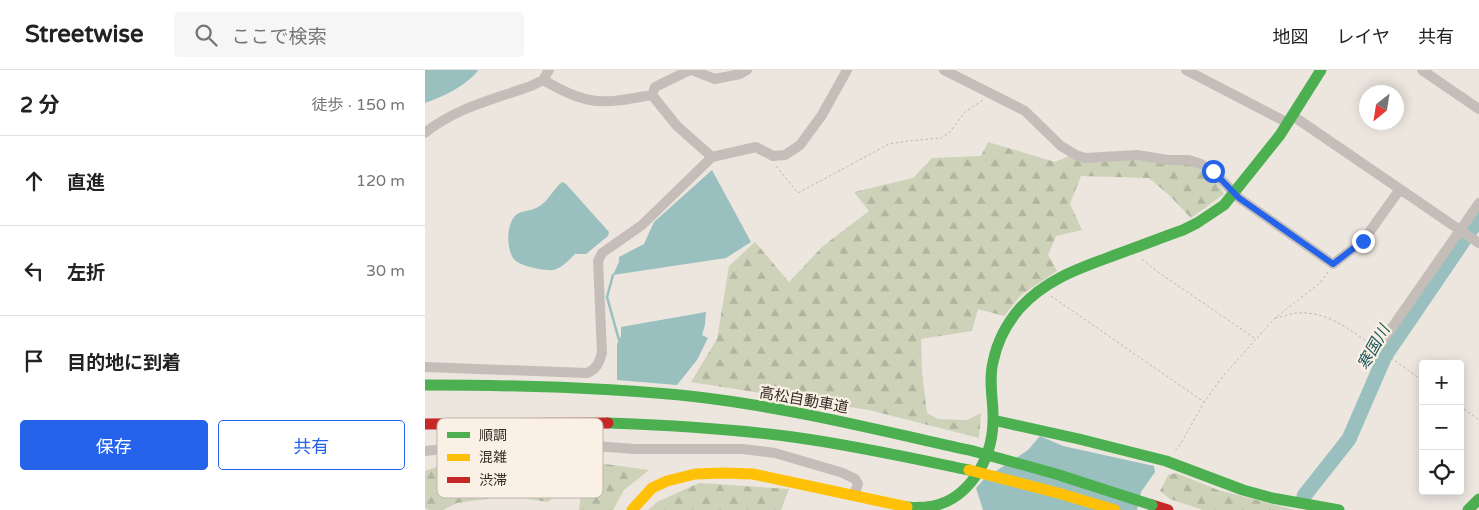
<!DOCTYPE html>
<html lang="ja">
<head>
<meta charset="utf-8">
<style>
	:root { --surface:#fff; --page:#f6f6f6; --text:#222; --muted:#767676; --line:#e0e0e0; --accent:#2563eb }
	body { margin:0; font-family:"Varela Round","Noto Sans JP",sans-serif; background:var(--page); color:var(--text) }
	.controls { position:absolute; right:15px; bottom:15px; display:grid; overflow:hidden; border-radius:5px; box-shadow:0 2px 12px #0003 }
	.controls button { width:45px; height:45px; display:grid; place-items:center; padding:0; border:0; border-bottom:1px solid var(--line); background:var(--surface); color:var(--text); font:25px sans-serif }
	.compass { position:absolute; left:934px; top:15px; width:45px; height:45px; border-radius:50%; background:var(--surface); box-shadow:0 2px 12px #0003; rotate:210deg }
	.stop { position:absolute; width:15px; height:15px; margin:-11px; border:4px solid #2563eb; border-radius:50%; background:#fff }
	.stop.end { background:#2563eb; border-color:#fff; box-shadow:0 1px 5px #0008 }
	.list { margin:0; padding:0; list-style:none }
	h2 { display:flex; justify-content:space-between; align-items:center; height:65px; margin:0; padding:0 20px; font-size:21px }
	h2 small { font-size:16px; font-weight:400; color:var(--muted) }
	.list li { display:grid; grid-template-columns:32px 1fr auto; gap:15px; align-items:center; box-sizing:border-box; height:90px; padding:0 20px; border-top:1px solid var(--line) }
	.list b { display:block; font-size:19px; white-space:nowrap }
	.list em { font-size:16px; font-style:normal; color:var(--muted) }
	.actions { display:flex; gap:10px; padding:15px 20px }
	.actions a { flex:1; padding:11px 0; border:1px solid var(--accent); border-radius:5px; text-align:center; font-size:18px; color:var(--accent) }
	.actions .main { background:var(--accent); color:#fff }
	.icon { flex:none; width:28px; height:28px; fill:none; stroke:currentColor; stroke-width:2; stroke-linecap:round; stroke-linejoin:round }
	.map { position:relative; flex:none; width:1054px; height:440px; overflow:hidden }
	header { display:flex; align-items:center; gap:30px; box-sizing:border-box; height:70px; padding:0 25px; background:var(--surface); border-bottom:1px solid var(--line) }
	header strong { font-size:24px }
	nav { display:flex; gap:28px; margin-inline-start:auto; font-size:18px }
	.search { width:350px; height:45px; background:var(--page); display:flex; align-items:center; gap:12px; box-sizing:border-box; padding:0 18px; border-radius:5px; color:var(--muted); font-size:19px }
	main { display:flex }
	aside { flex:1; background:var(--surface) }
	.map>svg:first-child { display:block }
	.forest { fill:url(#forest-firs) }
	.water { fill:#99c0bf }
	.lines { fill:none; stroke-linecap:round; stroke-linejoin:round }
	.stream { stroke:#99c0bf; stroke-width:2.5 }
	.river { stroke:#99c0bf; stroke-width:15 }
	.path { stroke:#beb6b0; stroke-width:1; stroke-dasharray:2.5 2.5; stroke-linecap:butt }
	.street { stroke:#c5beb8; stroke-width:10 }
	.fast { stroke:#4caf50; stroke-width:11 }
	.slow { stroke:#ffc107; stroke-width:11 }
	.jam { stroke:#c62828; stroke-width:11 }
	.fast-bridge { stroke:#4caf50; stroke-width:11 }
	.slow-bridge { stroke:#ffc107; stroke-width:11 }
	.route { stroke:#2563eb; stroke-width:6 }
	.labels { text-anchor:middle; stroke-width:4.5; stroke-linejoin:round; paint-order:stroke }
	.street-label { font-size:15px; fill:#362b26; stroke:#faf0e5 }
	.water-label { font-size:16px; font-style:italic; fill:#1a5659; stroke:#faf0e5 }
	.key { fill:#faf0e5; stroke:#bfb5ac; stroke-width:1 }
	.key-label { font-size:14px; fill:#362b26 }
</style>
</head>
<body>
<header>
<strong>Streetwise</strong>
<div class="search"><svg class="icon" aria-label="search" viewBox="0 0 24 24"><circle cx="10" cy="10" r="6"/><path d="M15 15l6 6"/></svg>ここで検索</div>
<nav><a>地図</a><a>レイヤ</a><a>共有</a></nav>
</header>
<main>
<aside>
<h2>2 分<small>徒歩 · 150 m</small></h2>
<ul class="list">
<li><svg class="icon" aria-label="ahead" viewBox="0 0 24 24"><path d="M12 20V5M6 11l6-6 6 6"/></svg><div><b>直進</b></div><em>120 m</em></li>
<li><svg class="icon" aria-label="left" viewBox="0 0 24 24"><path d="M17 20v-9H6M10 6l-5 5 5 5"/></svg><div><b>左折</b></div><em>30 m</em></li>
<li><svg class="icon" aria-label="arrive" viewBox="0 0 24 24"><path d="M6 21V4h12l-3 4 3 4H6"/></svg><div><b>目的地に到着</b></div></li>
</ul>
<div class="actions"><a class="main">保存</a><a>共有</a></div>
</aside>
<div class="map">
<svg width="1054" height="440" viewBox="0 0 1054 440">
	<defs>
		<pattern id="forest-firs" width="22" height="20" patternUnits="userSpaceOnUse" patternTransform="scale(1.25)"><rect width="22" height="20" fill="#cdd2b8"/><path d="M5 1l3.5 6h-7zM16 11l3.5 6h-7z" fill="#b1b49e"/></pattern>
	</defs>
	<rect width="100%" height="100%" fill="#ece6df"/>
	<path class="forest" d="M563,72l67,20 14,-6 122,7 23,14 10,17 -33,24 -21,-22 -21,-18 -68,-2 -11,28 12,26 -26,6 -8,19 9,16 -36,24 -17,21 -26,-7 -6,22 -51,8 1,33 5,41 11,6 29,1 14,-7 -2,25 -110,-28 -178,-28 26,-43 12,-73 26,-24 34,40 34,-36 46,-35 -15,-19 59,-14 19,-20 49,-2z
		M129,381l14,8 81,11 -25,20 -11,20h-34l2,-19h-20l-13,11 -39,-6 -52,7 -14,7h-14l-4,-2v-37l17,-6 42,5 30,-15z
		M751,403l42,17 77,20h-92l-33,-11 -10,-8 8,-16z
		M274,413l90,6 -8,21h-133l9,-8z"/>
	<path class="water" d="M0,0h52l1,1c-13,15 -35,26 -53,32z
		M287,100l39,72 -25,16 -113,17 6,-13v-5l25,-13 10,-22z
		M137,112l4,2 43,48 -1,4 -22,18h-11c-6,6 -13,14 -22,16 -8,1 -36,-4 -40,-12 -6,-10 -7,-30 1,-41 5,-7 16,-5 24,-10 10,-5 15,-18 24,-25z
		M281,242l-1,13 -3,10 6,3 -11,22 -20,25 -60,-5v-36l4,-8v-9z
		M615,366l23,10 91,20 1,6 -14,20 -4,18h-154l-7,-22 8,-9 44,-29z"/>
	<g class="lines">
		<path class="stream" d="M188,205l-6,22 12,43"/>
		<path class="river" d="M879,426l45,-57 36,-83 94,-138"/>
		<path class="path" d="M351,96l22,27 91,-49 18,-3 34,-3 8,-5 16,-21 18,-12
			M717,189l13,11 101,69 -32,36 -20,27
			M626,226l153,106 -24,43 -5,6
			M850,248c8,-1 16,-5 23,-5 27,-2 50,15 71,30
			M832,268l18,-20 45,-35 8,-11
			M966,288l32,23
			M1035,336l19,14"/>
		<path class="street" d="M267,0l23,9 25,-5 7,-4
			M519,0l81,41 36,35 15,9 9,3 52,-3 31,5h21l12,4 12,7 26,27 94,66 30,-23 37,-52
			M761,0l102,53
			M997,0l57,39
			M118,10c15,8 30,17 47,20 20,4 42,-2 62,-5l25,31 35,31
			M227,25l3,-8 35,-17
			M868,46l186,127
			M0,63c30,-25 70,-34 106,-47l12,-6 6,-10
			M952,279l102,-146
			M0,297l162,6c10,-4 12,-10 15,-20l-4,-92 4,-8 40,-28 70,-68 44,-10 17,9 12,-1 15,-10 22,-30 25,-45
			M0,381l55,-6 72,-2 83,6h108l32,4 68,20 12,6 3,5 -4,11"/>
		<path class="fast" d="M0,315c91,0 182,2 273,12 93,11 184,34 275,54
			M568,350l86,19 87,22 77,29 29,8 67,12
			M183,353c62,2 124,6 185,14 59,8 118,21 176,33
			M482,437c6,1 13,0 19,0 41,-4 66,-46 67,-85 1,-20 -5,-40 0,-60 4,-20 14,-39 27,-54 26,-29 60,-40 95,-53 23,-8 45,-17 68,-25l14,-7 27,-18 56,-70 41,-65
			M1043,440l11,-11"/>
		<path class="slow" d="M207,440l20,-22 15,-7 28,-7 28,-1 30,1 154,33"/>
		<path class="jam" d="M0,354l183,-1
			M727,435l16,5"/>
		<path class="fast-bridge" d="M548,381l83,23 96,31"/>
		<path class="slow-bridge" d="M544,400l89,23 57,17"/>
	</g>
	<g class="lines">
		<path class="route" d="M788,101l26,27 94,66 30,-23"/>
	</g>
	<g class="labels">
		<g class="street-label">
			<text transform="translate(379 330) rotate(10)" y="5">高松自動車道</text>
		</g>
		<g class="water-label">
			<text transform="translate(948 277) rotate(-61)" y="6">寒国川</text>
		</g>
	</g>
	<rect x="12" y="348" width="166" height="80" rx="8" class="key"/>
	<rect x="22" y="362" width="23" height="6" fill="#4caf50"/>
	<rect x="22" y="384" width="23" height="7" fill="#ffc107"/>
	<rect x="22" y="407" width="23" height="6" fill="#c62828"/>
	<g class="key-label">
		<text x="54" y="370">順調</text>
		<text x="54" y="392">混雑</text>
		<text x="54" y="415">渋滞</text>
	</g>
</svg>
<div class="controls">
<button>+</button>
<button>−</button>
<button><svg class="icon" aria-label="locate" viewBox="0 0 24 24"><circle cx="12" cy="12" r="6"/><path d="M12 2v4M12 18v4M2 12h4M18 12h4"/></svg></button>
</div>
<svg class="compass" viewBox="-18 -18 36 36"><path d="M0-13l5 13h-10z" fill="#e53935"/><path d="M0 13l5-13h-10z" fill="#767676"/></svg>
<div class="stop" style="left:788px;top:101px"></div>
<div class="stop end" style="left:938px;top:171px"></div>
</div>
</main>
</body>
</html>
